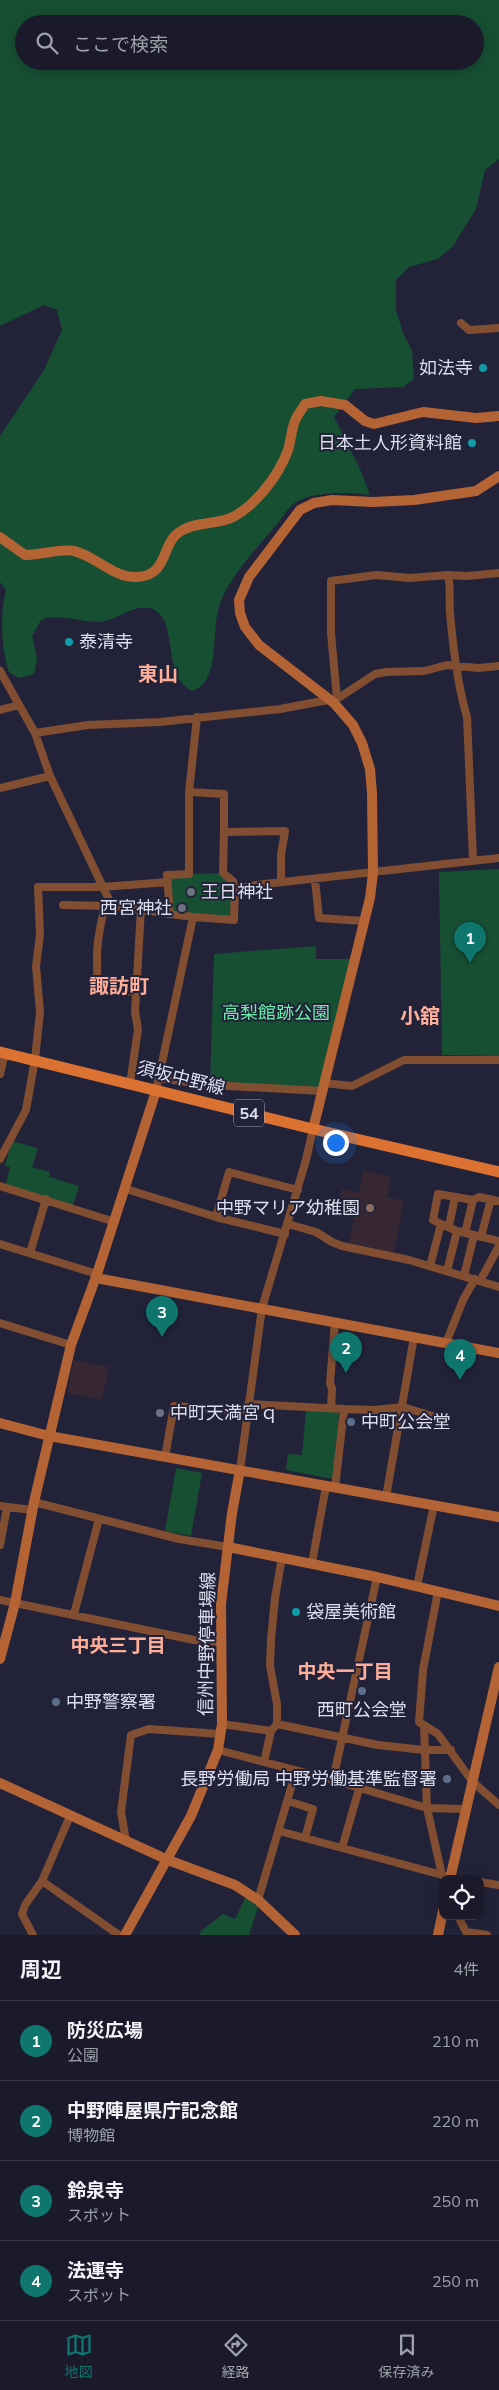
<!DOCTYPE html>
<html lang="ja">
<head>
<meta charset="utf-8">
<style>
	:root { --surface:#1a1a2b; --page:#272737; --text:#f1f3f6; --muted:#9fa1a9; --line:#383847; --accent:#0f766e }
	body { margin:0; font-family:Mulish,"Noto Sans JP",sans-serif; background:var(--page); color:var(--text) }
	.controls { position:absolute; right:15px; bottom:15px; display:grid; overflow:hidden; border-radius:10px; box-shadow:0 2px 12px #0003 }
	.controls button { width:45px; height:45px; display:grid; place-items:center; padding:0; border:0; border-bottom:1px solid var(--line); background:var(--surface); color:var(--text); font:25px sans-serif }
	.you { position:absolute; left:335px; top:1142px; width:18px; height:18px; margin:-12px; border:4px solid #fff; border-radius:50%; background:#1a73e8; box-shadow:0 0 0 8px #1a73e833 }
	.badge { display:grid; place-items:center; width:32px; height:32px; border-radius:50%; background:var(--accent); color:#fff; font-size:16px; font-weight:700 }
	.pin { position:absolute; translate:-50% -41px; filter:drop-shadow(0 1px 2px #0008) }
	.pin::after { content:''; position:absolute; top:26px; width:18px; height:15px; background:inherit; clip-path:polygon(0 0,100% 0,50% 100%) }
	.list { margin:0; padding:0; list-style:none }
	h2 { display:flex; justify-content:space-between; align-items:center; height:65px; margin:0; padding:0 20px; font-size:21px }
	h2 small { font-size:16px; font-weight:400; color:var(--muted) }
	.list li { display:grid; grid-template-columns:32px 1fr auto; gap:15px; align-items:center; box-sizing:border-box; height:80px; padding:0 20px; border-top:1px solid var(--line) }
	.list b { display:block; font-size:19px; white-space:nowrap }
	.list p { margin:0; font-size:16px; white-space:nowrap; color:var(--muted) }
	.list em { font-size:16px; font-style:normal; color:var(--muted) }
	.icon { flex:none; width:28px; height:28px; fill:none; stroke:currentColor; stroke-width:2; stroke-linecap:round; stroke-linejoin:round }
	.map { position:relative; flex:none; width:499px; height:1935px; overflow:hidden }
	.search { position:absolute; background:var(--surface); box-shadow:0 2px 12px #0003; left:15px; right:15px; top:15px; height:55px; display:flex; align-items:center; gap:12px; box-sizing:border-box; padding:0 18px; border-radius:28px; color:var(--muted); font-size:19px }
	.sheet { height:385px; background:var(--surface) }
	nav { display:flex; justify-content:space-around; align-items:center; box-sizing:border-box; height:70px; border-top:1px solid var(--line); background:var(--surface); font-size:14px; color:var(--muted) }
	nav a { display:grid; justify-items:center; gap:2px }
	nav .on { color:var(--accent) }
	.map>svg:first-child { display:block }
	.education { fill:#372732 }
	.green { fill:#174f33; fill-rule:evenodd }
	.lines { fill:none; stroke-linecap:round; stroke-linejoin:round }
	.street { stroke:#814e32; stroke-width:8 }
	.secondary { stroke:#b46334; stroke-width:10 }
	.primary { stroke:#db7232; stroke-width:11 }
	.culture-dot { fill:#0f9aa8; stroke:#222339; stroke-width:2 }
	.worship-dot { fill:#6b7280; stroke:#222339; stroke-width:2 }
	.education-dot { fill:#8d6e63; stroke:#222339; stroke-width:2 }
	.service-dot { fill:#5c6f8a; stroke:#222339; stroke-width:2 }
	.labels { text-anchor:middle; stroke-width:4; stroke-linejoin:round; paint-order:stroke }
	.shield { fill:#222339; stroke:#a6a7b8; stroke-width:1 }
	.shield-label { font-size:16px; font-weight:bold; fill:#dedfee }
	.poi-label { font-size:18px; fill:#dedfee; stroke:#222339; text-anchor:start }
	.park-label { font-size:18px; fill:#6ceba8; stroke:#222339 }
	.street-label { font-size:18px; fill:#dedfee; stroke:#222339 }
	.neighbourhood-label { font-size:19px; font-weight:bold; fill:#feae99; stroke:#222339 }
	.quarter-label { font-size:20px; font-weight:bold; fill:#feae99; stroke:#222339 }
</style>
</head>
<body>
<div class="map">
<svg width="499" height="1935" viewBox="0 0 499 1935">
	<rect width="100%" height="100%" fill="#222339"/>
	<path class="education" d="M363,1171l28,5 -4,21 17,4 -10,52 -45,-10 5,-24 -18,-5 6,-25 17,4z
		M74,1360l35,7 -7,33 -35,-7z"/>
	<path class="green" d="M0,0h499v159l-14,11 -9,39 -23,37 -15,13 -29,8 -13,13v30l7,23 9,18 2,28 -11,8 -48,2 -21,28 26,52 10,26c-19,-3 -59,-4 -75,8 -7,4 -12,14 -17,20 -21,25 -47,51 -58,81 -10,25 2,76 -27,87 -31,-13 -15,-66 -37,-80 -18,-12 -39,11 -58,11 -16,0 -44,-9 -57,-2l-9,16 5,22 -3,16 -15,4 -10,-6c-8,-23 -9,-60 -3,-82l-6,-8v-146l44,-66 18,-40 -5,-20 -13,-5 -44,21zM24,24h451v37h-451z
		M499,869v187l-57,-1 -3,-183z
		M223,873l10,8 1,39 -64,-6 -3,-39z
		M316,946v13h39l-33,132 -112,-6 4,-131z
		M12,1141l26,7 -6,19 18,5 -1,5 30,9 -7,22 -67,-21 5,-20 -5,-1z
		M306,1410l33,2 -6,67 -47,-9 2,-16 14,1z
		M176,1468l26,5 -11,63 -26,-5z
		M246,1896l12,11 -9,28h-50l3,-5 21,-16 12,5z"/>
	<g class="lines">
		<path class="street" d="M461,323l8,7 30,-2
			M448,575l19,1 32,-3
			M0,671l35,62 15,43 62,130 81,11 -37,174
			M337,699l38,-25 11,-2 38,-1 23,-6 31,3 21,-2
			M334,703l3,-4 -6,-66v-52l45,-6 34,3 38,-3c3,11 1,25 2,38 3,34 7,71 17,104l6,143
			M0,710l19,-5
			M197,717l-8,75 35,2v38l61,-1 -4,24v27
			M35,733l53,-8 72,-3 120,-13 48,-9
			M0,788l50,-12
			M224,832l-1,41 10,8 2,8
			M315,880l4,38 45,3
			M63,905l45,1
			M105,906c-4,16 -8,33 -8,50 0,12 1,20 -1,32l40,4
			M170,914l-3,-39 22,-1v-82
			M193,917l41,3 1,-31 21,-4 243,-27
			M0,1074l5,-21
			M159,1078l51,7 112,6
			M324,1083l28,3 52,-26h95
			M130,1084l8,-55 -3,-17 6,-103
			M0,1159l26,-49 9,-51 5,-47 -4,-46 4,-31 -2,-48h64l66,-5
			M0,1186l115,36
			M126,1189l90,28 69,17
			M216,1217l13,-45 69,18
			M288,1224l28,8 16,10 10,4 67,14 90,27
			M441,1224l-8,-4 5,-26 35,6 6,-3 20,4
			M449,1226l6,-29
			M465,1233l8,-33
			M481,1237l10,-38
			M0,1244l97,30
			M30,1253l16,-54
			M430,1266l11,-42 16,7 42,10
			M447,1271l10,-40
			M464,1276l10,-41
			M480,1281l19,-35
			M0,1323l71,22
			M446,1343l17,-43 12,-21
			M248,1404l96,5 30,1 29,-3 32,10
			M331,1408l1,-19 -2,-6 5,-61
			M165,1457l9,-51 73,5
			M240,1470l22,-162 44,-148 7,-31
			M335,1488l9,-79
			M386,1497l28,-160
			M34,1502l145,37 49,8
			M0,1506l32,4
			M0,1545l7,-38
			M312,1563l14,-77
			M417,1586l17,-81
			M438,1591l-15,79 -4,52 19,12 34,47 27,24
			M0,1600l194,40 26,2
			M74,1614l25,-95
			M222,1724l49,7 6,-7 101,21 46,5h27
			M277,1724v-20l-7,-38 1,-26 4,-42 7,-41
			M424,1725l3,83 15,67
			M218,1750l115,30 94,28 38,1
			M264,1762l7,-31
			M333,1780l44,-203
			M288,1801l25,8 -8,29
			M279,1831l178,48
			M126,1841l-5,-29 10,-77 18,-6 71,5
			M342,1848l17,-59
			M42,1881l77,54
			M480,1882l19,3
			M258,1900l38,-129
			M458,1916l8,16 21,3
			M33,1935l-11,-21 3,-9 17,-24 28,-65"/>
		<path class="secondary" d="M0,537l25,18c13,0 41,-7 49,-4 22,5 39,27 63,26 33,-2 23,-34 44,-46 16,-10 36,-6 52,-14 23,-12 46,-42 55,-67 3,-9 3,-20 7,-29 2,-6 7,-11 10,-17l16,-3 24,4 20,16 9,3 49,-12 53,6 23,-2
			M313,1129l57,-231 3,-25 -1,-80 -2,-24 -8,-26 -9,-18 -19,-22 -75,-58 -14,-18 -5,-14 -1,-13 10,-23 51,-67 14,-7 18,-3 41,2 41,-2 62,-9 23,-15
			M96,1278l403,75
			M0,1423l49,13 450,81
			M228,1547l149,30 122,29
			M0,1659l15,-56 19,-101 37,-157 26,-71 59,-183
			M0,1783l168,77 67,25 23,15 37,35
			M450,1879l49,-212
			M125,1935l66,-119 27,-66 4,-26 -1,-120 11,-91 8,-43
			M438,1935l5,-24"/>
		<path class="primary" d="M0,1052l313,77 186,43"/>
	</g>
	<g class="culture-dot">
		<circle cx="483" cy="368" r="5"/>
		<circle cx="472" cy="443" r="5"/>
		<circle cx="69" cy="642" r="5"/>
		<circle cx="296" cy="1612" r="5"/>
	</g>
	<g class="worship-dot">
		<circle cx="191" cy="892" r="5"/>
		<circle cx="182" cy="908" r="5"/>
		<circle cx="160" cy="1413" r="5"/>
	</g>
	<circle class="education-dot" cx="370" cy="1208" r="5"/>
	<g class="service-dot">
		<circle cx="351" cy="1422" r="5"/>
		<circle cx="362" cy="1691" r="5"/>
		<circle cx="56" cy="1702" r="5"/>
		<circle cx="447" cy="1779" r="5"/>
	</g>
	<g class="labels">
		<rect class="shield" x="234" y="1099.5" width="30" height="27" rx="4"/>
		<g class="shield-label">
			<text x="249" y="1119">54</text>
		</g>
		<g class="poi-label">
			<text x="473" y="374" text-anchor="end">如法寺</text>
			<text x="462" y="449" text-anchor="end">日本土人形資料館</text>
			<text x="79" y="648">泰清寺</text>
			<text x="201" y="898">王日神社</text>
			<text x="172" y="914" text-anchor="end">西宮神社</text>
			<text x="360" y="1214" text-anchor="end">中野マリア幼稚園</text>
			<text x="170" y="1419">中町天満宮ｑ</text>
			<text x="361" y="1428">中町公会堂</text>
			<text x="306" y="1618">袋屋美術館</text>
			<text x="66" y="1708">中野警察署</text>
			<text x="362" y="1716" text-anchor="middle">西町公会堂</text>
			<text x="437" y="1785" text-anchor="end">長野労働局 中野労働基準監督署</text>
		</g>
		<g class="park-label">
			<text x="276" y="1019">高梨館跡公園</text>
		</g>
		<g class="street-label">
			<text transform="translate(181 1078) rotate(14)" y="6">須坂中野線</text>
			<text transform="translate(207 1644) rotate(-89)" y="6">信州中野停車場線</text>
		</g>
		<g class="neighbourhood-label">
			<text x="118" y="1652">中央三丁目</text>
			<text x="345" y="1678">中央一丁目</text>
		</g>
		<g class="quarter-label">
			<text x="158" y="681">東山</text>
			<text x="119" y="993">諏訪町</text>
			<text x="420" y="1023">小舘</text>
		</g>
	</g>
</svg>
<div class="controls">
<button><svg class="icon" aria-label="locate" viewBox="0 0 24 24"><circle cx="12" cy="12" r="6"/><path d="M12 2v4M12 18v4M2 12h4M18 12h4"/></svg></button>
</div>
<div class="you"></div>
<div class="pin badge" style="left:470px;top:963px">1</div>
<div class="pin badge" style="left:346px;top:1373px">2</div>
<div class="pin badge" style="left:162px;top:1337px">3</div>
<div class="pin badge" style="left:460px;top:1380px">4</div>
<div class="search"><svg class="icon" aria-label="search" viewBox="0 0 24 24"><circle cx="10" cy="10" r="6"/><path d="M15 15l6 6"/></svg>ここで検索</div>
</div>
<section class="sheet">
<h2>周辺<small>4件</small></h2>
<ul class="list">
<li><span class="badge">1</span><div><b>防災広場</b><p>公園</p></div><em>210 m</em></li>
<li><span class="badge">2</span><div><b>中野陣屋県庁記念館</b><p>博物館</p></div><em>220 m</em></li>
<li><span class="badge">3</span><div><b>鈴泉寺</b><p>スポット</p></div><em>250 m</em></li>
<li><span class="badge">4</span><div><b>法運寺</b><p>スポット</p></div><em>250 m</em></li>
</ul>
</section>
<nav>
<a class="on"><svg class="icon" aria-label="map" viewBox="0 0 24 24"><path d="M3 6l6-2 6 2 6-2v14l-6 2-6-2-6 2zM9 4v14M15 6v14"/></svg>地図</a>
<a><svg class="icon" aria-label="directions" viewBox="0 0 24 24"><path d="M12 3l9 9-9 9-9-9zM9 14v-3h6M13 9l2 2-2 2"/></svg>経路</a>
<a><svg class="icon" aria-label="saved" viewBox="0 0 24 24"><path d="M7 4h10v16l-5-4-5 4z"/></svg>保存済み</a>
</nav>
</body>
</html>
